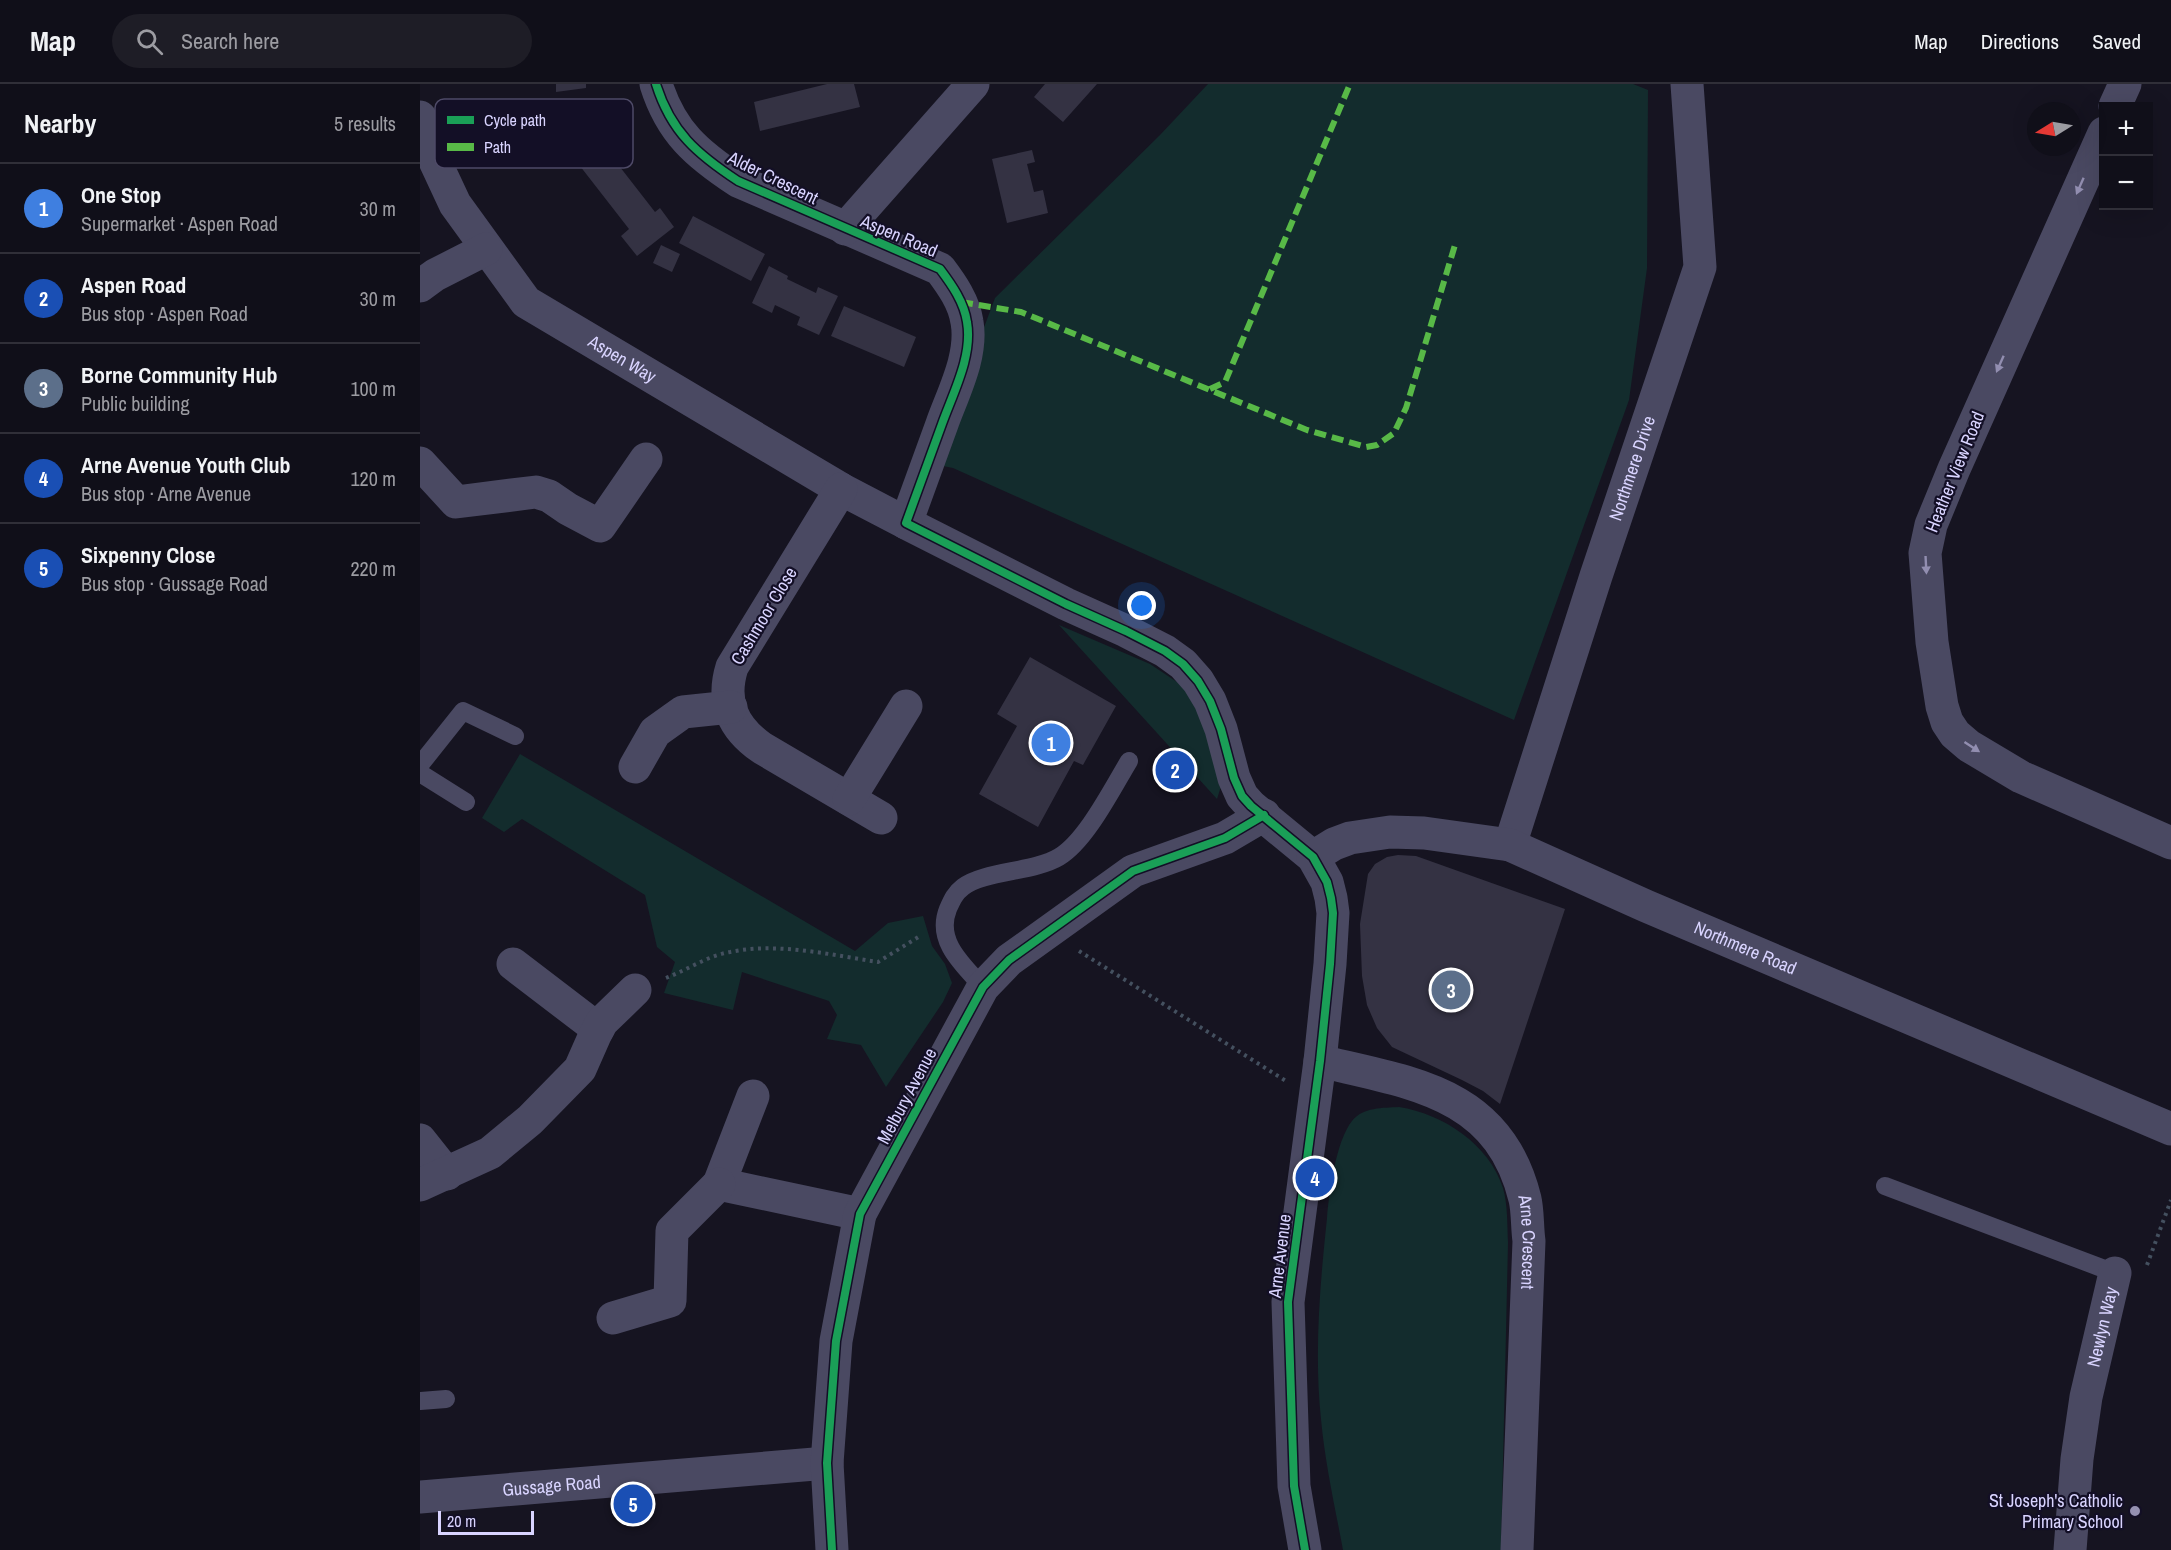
<!DOCTYPE html>
<html lang="en">
<head>
<meta charset="utf-8">
<style>
	:root { --surface:#100f19; --page:#1e1d26; --text:#f1f3f6; --muted:#9c9ca2; --line:#302f38; --accent:#db2777 }
	body { margin:0; font-family:"Archivo Narrow",sans-serif; background:var(--page); color:var(--text) }
	.controls { position:absolute; right:18px; top:18px; display:grid; overflow:hidden; border-radius:0px; box-shadow:0 6px 24px #0002 }
	.controls button { width:54px; height:54px; display:grid; place-items:center; padding:0; border:0; border-bottom:2px solid var(--line); background:var(--surface); color:var(--text); font:30px sans-serif }
	.compass { position:absolute; left:1607px; top:18px; width:54px; height:54px; border-radius:50%; background:var(--surface); box-shadow:0 6px 24px #0002; rotate:259deg }
	.scale { position:absolute; left:18px; bottom:15px; width:96px; box-sizing:border-box; padding-left:6px; border:3px solid #d9d4ff; border-top:0; font-size:16px; line-height:21px; white-space:nowrap; color:#d9d4ff; -webkit-text-stroke:4px #130f26; paint-order:stroke }
	.you { position:absolute; left:722px; top:522px; width:21px; height:21px; margin:-15px; border:4px solid #fff; border-radius:50%; background:#1a73e8; box-shadow:0 0 0 9px #1a73e833 }
	.badge { display:grid; place-items:center; width:39px; height:39px; border-radius:50%; background:var(--accent); color:#fff; font-size:20px; font-weight:700 }
	.pin { position:absolute; translate:-50% -50%; border:3px solid #fff; box-shadow:0 2px 6px #0006 }
	.list { margin:0; padding:0; list-style:none }
	h2 { display:flex; justify-content:space-between; align-items:center; height:78px; margin:0; padding:0 24px; font-size:26px }
	h2 small { font-size:20px; font-weight:400; color:var(--muted) }
	.list li { display:grid; grid-template-columns:39px 1fr auto; gap:18px; align-items:center; box-sizing:border-box; height:90px; padding:0 24px; border-top:2px solid var(--line) }
	.list b { display:block; font-size:22px; white-space:nowrap }
	.list p { margin:0; font-size:20px; white-space:nowrap; color:var(--muted) }
	.list em { font-size:20px; font-style:normal; color:var(--muted) }
	.icon { flex:none; width:33px; height:33px; fill:none; stroke:currentColor; stroke-width:2; stroke-linecap:round; stroke-linejoin:round }
	.map { position:relative; flex:none; width:1751px; height:1466px; overflow:hidden }
	header { display:flex; align-items:center; gap:36px; box-sizing:border-box; height:84px; padding:0 30px; background:var(--surface); border-bottom:2px solid var(--line) }
	header strong { font-size:28px }
	nav { display:flex; gap:33px; margin-inline-start:auto; font-size:21px }
	.search { width:420px; height:54px; background:var(--page); display:flex; align-items:center; gap:15px; box-sizing:border-box; padding:0 21px; border-radius:33px; color:var(--muted); font-size:22px }
	main { display:flex }
	aside { flex:1; background:var(--surface) }
	.map>svg:first-child { display:block }
	.green { fill:#132c2d }
	.building { fill:#343243 }
	.lines { fill:none; stroke-linecap:round; stroke-linejoin:round }
	.path { stroke:#44505f; stroke-width:4; stroke-dasharray:3 4.5; stroke-linecap:butt }
	.service { stroke:#4a4962; stroke-width:18 }
	.minor { stroke:#4a4962; stroke-width:33 }
	.quiet { stroke:#58b947; stroke-width:6; stroke-dasharray:12 6; stroke-linecap:butt }
	.cycleway-casing { stroke:#130f26; stroke-width:11 }
	.cycleway { stroke:#1a9f57; stroke-width:8 }
	.oneway { fill:#928eb0 }
	.poi-dot { fill:#9591b1; stroke:#130f26; stroke-width:2 }
	.labels { text-anchor:middle; stroke-width:4.5; stroke-linejoin:round; paint-order:stroke }
	.street-label { font-size:18px; fill:#d9d4ff; stroke:#130f26 }
	.poi-label { font-size:18px; fill:#d9d4ff; stroke:#130f26; text-anchor:end }
	.key { fill:#130f26; stroke:#4e4a67; stroke-width:1.5 }
	.key-label { font-size:16px; fill:#d9d4ff }
</style>
</head>
<body>
<header>
<strong>Map</strong>
<div class="search"><svg class="icon" aria-label="search" viewBox="0 0 24 24"><circle cx="10" cy="10" r="6"/><path d="M15 15l6 6"/></svg>Search here</div>
<nav><a>Map</a><a>Directions</a><a>Saved</a></nav>
</header>
<main>
<aside>
<h2>Nearby<small>5 results</small></h2>
<ul class="list">
<li><span class="badge" style="background:#3f7fe0">1</span><div><b>One Stop</b><p>Supermarket · Aspen Road</p></div><em>30 m</em></li>
<li><span class="badge" style="background:#1a4fb4">2</span><div><b>Aspen Road</b><p>Bus stop · Aspen Road</p></div><em>30 m</em></li>
<li><span class="badge" style="background:#5c6f8a">3</span><div><b>Borne Community Hub</b><p>Public building</p></div><em>100 m</em></li>
<li><span class="badge" style="background:#1a4fb4">4</span><div><b>Arne Avenue Youth Club</b><p>Bus stop · Arne Avenue</p></div><em>120 m</em></li>
<li><span class="badge" style="background:#1a4fb4">5</span><div><b>Sixpenny Close</b><p>Bus stop · Gussage Road</p></div><em>220 m</em></li>
</ul>
</aside>
<div class="map">
<svg width="1751" height="1466" viewBox="0 0 1751 1466">
	<rect width="100%" height="100%" fill="#161421"/>
	<path class="green" d="M788,0h425l15,6 -1,178 -18,132 -115,320 -561,-252 -20,-4 62,-166 165,-163z
		M639,541l91,39 36,24 19,36 18,56 -6,19z
		M100,670l335,197 33,-28 35,-7 9,30 13,18 7,19 -9,19 -57,85 -25,-42 -34,-6 10,-24 -8,-14 -87,-29 -9,38 -69,-17 11,-31 -18,-15 -12,-52 -123,-76 -18,13 -22,-14z
		M979,1023c44,7 90,37 104,81 5,18 4,37 5,55l-7,307h-158c-8,-43 -18,-87 -22,-131 -7,-66 -1,-135 6,-201 2,-25 9,-77 25,-97 11,-14 31,-13 47,-14z"/>
	<path class="building" d="M136,0h30v4l-30,4z
		M407,0h27l6,23 -100,24 -6,-29z
		M625,0h52l-34,38 -29,-25z
		M155,18l13,18 -3,2 70,90 5,-4 14,19 -37,29 -16,-20 8,-7 -70,-90 -8,6 -12,-16z
		M612,66l3,12 -8,2 7,28 9,-2 5,23 -41,10 -15,-64z
		M273,132l72,38 -14,27 -72,-38z
		M241,161l19,9 -8,18 -19,-9z
		M349,182l19,10 -1,3 29,14 2,-6 20,9 -19,39 -22,-10 3,-8 -25,-12 -3,8 -20,-10z
		M424,222l72,31 -12,30 -73,-31z
		M610,573l86,49 -33,59 -9,-4 -36,66 -59,-33 38,-68 -20,-12z
		M978,771l18,1 149,53 -65,195 -17,-13 -21,-11 -70,-33 -15,-19 -10,-23 -5,-29 -2,-52 8,-50 7,-10 12,-7z"/>
	<g class="lines">
		<path class="path" d="M659,867l207,130
			M246,894c21,-8 41,-22 64,-26 48,-10 101,3 148,10l42,-26
			M1727,1181l24,-65"/>
		<path class="service" d="M0,681l43,-54 52,25
			M0,689l46,29
			M563,903c-20,-22 -48,-46 -35,-78 4,-9 7,-16 15,-22 21,-16 71,-15 96,-30 27,-16 53,-68 70,-96
			M1465,1102l230,87
			M0,1317l26,-2"/>
		<g class="minor">
			<path d="M236,0c15,48 41,70 82,97l202,88c12,16 24,33 27,53 6,34 -14,71 -25,102 -12,33 -24,66 -36,99l160,81 60,27 39,20 18,13 15,17 12,20 11,28 13,49 8,18 9,10 62,51 14,25 4,16 2,15 -3,51 -10,97 -32,241 6,184 11,64"/>
			<path d="M1695,22l10,-22"/>
			<path id="s1" d="M0,33l6,25 29,62 71,98 315,187 65,34"/>
			<path d="M1684,49l-150,336 -23,56 -6,28 7,89 10,64 5,16 8,12 14,12 52,31 150,66"/>
			<path d="M425,145l128,-145"/>
			<path d="M0,202l15,-11 51,-26"/>
			<path d="M0,379l36,39 80,-10 13,4 19,13 32,17 46,-67"/>
			<path d="M421,405l-109,178c-11,35 1,61 30,81l119,70"/>
			<path d="M215,683l20,-35 28,-20 48,-5"/>
			<path d="M429,715l57,-93"/>
			<path id="s2" d="M1090,761l86,-269 104,-309 -13,-183"/>
			<path id="s3" d="M893,773l21,-13 16,-6 40,-6 34,1 86,12 136,61 525,223"/>
			<path d="M93,880l85,65"/>
			<path id="s4" d="M900,977c92,22 179,31 205,138 3,13 2,28 4,42l-12,309"/>
			<path d="M333,1012l-34,88 141,30"/>
			<path d="M0,1056l27,34"/>
			<path d="M0,1101l70,-32 40,-33 50,-51 15,-34 7,-13 33,-32"/>
			<path d="M193,1234l57,-17 2,-70 47,-47"/>
			<path id="s5" d="M0,1413l407,-34"/>
			<path d="M412,1466l-5,-87 9,-122 24,-127 123,-227 26,-27 124,-89 92,-33 39,-23"/>
			<path id="s6" d="M1650,1466l7,-91 9,-62 29,-124"/>
		</g>
		<path class="quiet" d="M541,218l60,10 286,118 59,17 11,-2 17,-12 12,-25 49,-163
			M790,305l15,-7 125,-298"/>
		<g class="cycleway-casing">
			<path id="cycleway" d="M236,0c15,48 41,70 82,97l202,88c12,16 24,33 27,53 6,34 -14,71 -25,102 -12,33 -24,66 -36,99l160,81 60,27 39,20 18,13 15,17 12,20 11,28 13,49 8,18 9,10 62,51 14,25 4,16 2,15 -3,51 -10,97 -32,241 6,184 11,64
				M412,1466l-5,-87 9,-122 24,-127 123,-227 26,-27 124,-89 92,-33 39,-23"/>
		</g>
		<use href="#cycleway" class="cycleway"/>
	</g>
	<defs><path id="oneway-solid" d="M-6-.8H1V-3.2L6.5 0L1 3.2V.8H-6Z" transform="scale(1.5)"/></defs>
	<g class="oneway">
		<use href="#oneway-solid" transform="translate(1660 102) rotate(114)"/>
		<use href="#oneway-solid" transform="translate(1580 280) rotate(114)"/>
		<use href="#oneway-solid" transform="translate(1506 481) rotate(87)"/>
		<use href="#oneway-solid" transform="translate(1552 663) rotate(33)"/>
	</g>
	<circle class="poi-dot" cx="1715" cy="1427" r="6"/>
	<g class="labels">
		<g class="street-label">
			<text transform="translate(353 94) rotate(26)" y="6">Alder Crescent</text>
			<text transform="translate(479 152) rotate(23)" y="6">Aspen Road</text>
			<text dy="6" stroke="none"><textPath href="#s1" startOffset="327">Aspen Way</textPath></text>
			<text dy="6" stroke="none"><textPath href="#s2" startOffset="396">Northmere Drive</textPath></text>
			<text transform="translate(1535 388) rotate(-68)" y="6">Heather View Road</text>
			<text transform="translate(344 532) rotate(-59)" y="6">Cashmoor Close</text>
			<text dy="6" stroke="none"><textPath href="#s3" startOffset="460">Northmere Road</textPath></text>
			<text transform="translate(487 1012) rotate(-62)" y="6">Melbury Avenue</text>
			<text dy="6" stroke="none"><textPath href="#s4" startOffset="308">Arne Crescent</textPath></text>
			<text transform="translate(860 1172) rotate(-83)" y="6">Arne Avenue</text>
			<text dy="6" stroke="none"><textPath href="#s6" startOffset="226">Newlyn Way</textPath></text>
			<text dy="6" stroke="none"><textPath href="#s5" startOffset="132">Gussage Road</textPath></text>
		</g>
		<g class="poi-label">
			<text x="1703" y="1423">St Joseph's Catholic<tspan x="1703" dy="21">Primary School</tspan></text>
		</g>
	</g>
	<rect x="15" y="15" width="198" height="69" rx="9" class="key"/>
	<rect x="27" y="32" width="27" height="8" fill="#1a9f57"/>
	<rect x="27" y="59" width="27" height="8" fill="#58b947"/>
	<g class="key-label">
		<text x="64" y="42">Cycle path</text>
		<text x="64" y="69">Path</text>
	</g>
</svg>
<div class="controls">
<button>+</button>
<button>−</button>
</div>
<svg class="compass" viewBox="-18 -18 36 36"><path d="M0-13l5 13h-10z" fill="#e53935"/><path d="M0 13l5-13h-10z" fill="#9c9ca2"/></svg>
<div class="scale">20 m</div>
<div class="you"></div>
<div class="pin badge" style="left:631px;top:659px;background:#3f7fe0">1</div>
<div class="pin badge" style="left:755px;top:686px;background:#1a4fb4">2</div>
<div class="pin badge" style="left:1031px;top:906px;background:#5c6f8a">3</div>
<div class="pin badge" style="left:895px;top:1094px;background:#1a4fb4">4</div>
<div class="pin badge" style="left:213px;top:1420px;background:#1a4fb4">5</div>
</div>
</main>
</body>
</html>
